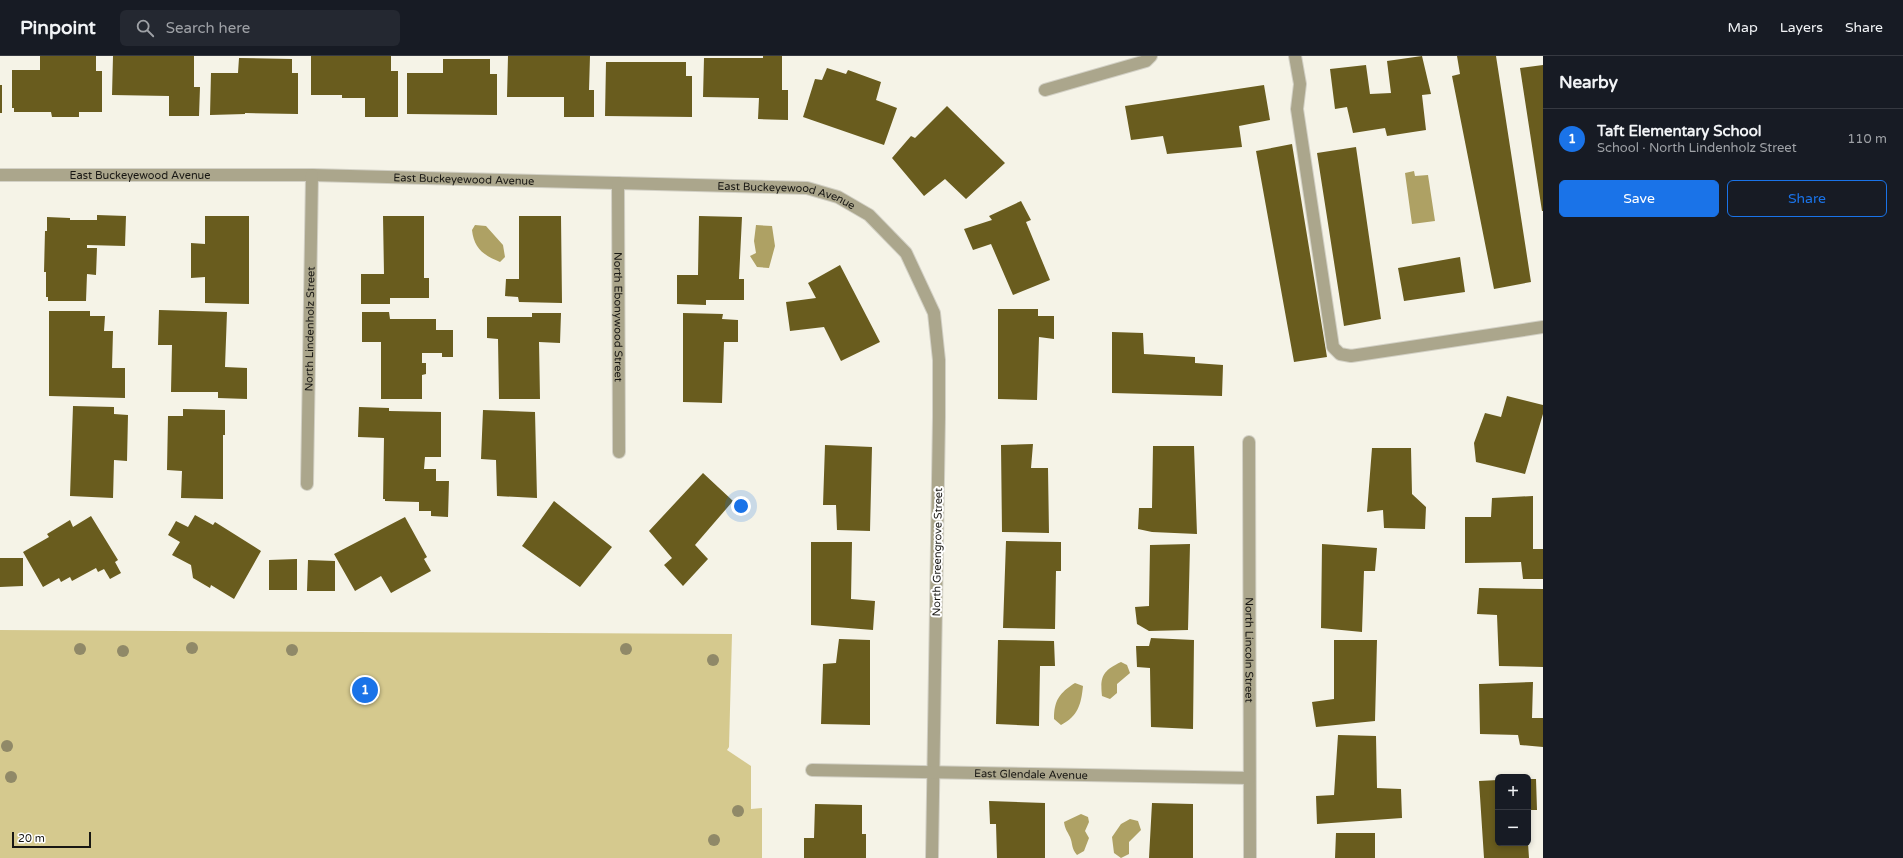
<!DOCTYPE html>
<html lang="en">
<head>
<meta charset="utf-8">
<style>
	:root { --surface:#171b24; --page:#242831; --text:#f1f3f6; --muted:#9ea1a6; --line:#363941; --accent:#1a73e8 }
	body { margin:0; font-family:"Varela Round",sans-serif; background:var(--page); color:var(--text) }
	.controls { position:absolute; right:12px; bottom:12px; display:grid; overflow:hidden; border-radius:6px; box-shadow:0 2px 6px #0003 }
	.controls button { width:36px; height:36px; display:grid; place-items:center; padding:0; border:0; border-bottom:1px solid var(--line); background:var(--surface); color:var(--text); font:20px sans-serif }
	.scale { position:absolute; left:12px; bottom:10px; width:79px; box-sizing:border-box; padding-left:4px; border:2px solid #181713; border-top:0; font-size:11px; line-height:14px; white-space:nowrap; color:#181713; -webkit-text-stroke:3px #fff; paint-order:stroke }
	.you { position:absolute; left:741px; top:450px; width:14px; height:14px; margin:-10px; border:3px solid #fff; border-radius:50%; background:#1a73e8; box-shadow:0 0 0 6px #1a73e833 }
	.badge { display:grid; place-items:center; width:26px; height:26px; border-radius:50%; background:var(--accent); color:#fff; font-size:13px; font-weight:700 }
	.pin { position:absolute; translate:-50% -50%; border:2px solid #fff; box-shadow:0 1px 4px #0006 }
	.list { margin:0; padding:0; list-style:none }
	h2 { display:flex; justify-content:space-between; align-items:center; height:52px; margin:0; padding:0 16px; font-size:17px }
	h2 small { font-size:13px; font-weight:400; color:var(--muted) }
	.list li { display:grid; grid-template-columns:26px 1fr auto; gap:12px; align-items:center; box-sizing:border-box; height:60px; padding:0 16px; border-top:1px solid var(--line) }
	.list b { display:block; font-size:15px; white-space:nowrap }
	.list p { margin:0; font-size:13px; white-space:nowrap; color:var(--muted) }
	.list em { font-size:13px; font-style:normal; color:var(--muted) }
	.actions { display:flex; gap:8px; padding:12px 16px }
	.actions a { flex:1; padding:9px 0; border:1px solid var(--accent); border-radius:6px; text-align:center; font-size:14px; color:var(--accent) }
	.actions .main { background:var(--accent); color:#fff }
	.icon { flex:none; width:22px; height:22px; fill:none; stroke:currentColor; stroke-width:2; stroke-linecap:round; stroke-linejoin:round }
	.map { position:relative; flex:none; width:1543px; height:802px; overflow:hidden }
	header { display:flex; align-items:center; gap:24px; box-sizing:border-box; height:56px; padding:0 20px; background:var(--surface); border-bottom:1px solid var(--line) }
	header strong { font-size:19px }
	nav { display:flex; gap:22px; margin-inline-start:auto; font-size:14px }
	.search { width:280px; height:36px; background:var(--page); display:flex; align-items:center; gap:10px; box-sizing:border-box; padding:0 14px; border-radius:6px; color:var(--muted); font-size:15px }
	main { display:flex }
	aside { flex:1; background:var(--surface) }
	.map>svg:first-child { display:block }
	.green { fill:#d5c98e }
	.water { fill:#aea164 }
	.building { fill:#695c1e }
	.lines { fill:none; stroke-linecap:round; stroke-linejoin:round }
	.lane-casing { stroke:#d2d0c5; stroke-width:14 }
	.street-casing { stroke:#d2d0c5; stroke-width:14 }
	.lane { stroke:#aba68c; stroke-width:12 }
	.street { stroke:#aba68c; stroke-width:12 }
	.tree { fill:#908968 }
	.labels { text-anchor:middle; stroke-width:4; stroke-linejoin:round; paint-order:stroke }
	.street-label { font-size:11px; fill:#181713; stroke:#fff }
</style>
</head>
<body>
<header>
<strong>Pinpoint</strong>
<div class="search"><svg class="icon" aria-label="search" viewBox="0 0 24 24"><circle cx="10" cy="10" r="6"/><path d="M15 15l6 6"/></svg>Search here</div>
<nav><a>Map</a><a>Layers</a><a>Share</a></nav>
</header>
<main>
<div class="map">
<svg width="1543" height="802" viewBox="0 0 1543 802">
	<rect width="100%" height="100%" fill="#f5f3e7"/>
	<path class="green" d="M0,574l732,4 -3,113 -2,3 24,16v43l11,-1v50h-762z"/>
	<path class="water" d="M1414,115l1,5 13,-1 7,46 -23,3 -7,-51z
		M475,169l11,1 17,19 2,12 -5,5c-17,-7 -26,-14 -28,-32z
		M756,169l16,1 3,20 -6,22 -12,-1 -7,-11 6,-3 -2,-12z
		M1121,606l6,3 3,8 -13,11v9l-7,6 -8,-3c-2,-19 0,-25 19,-34z
		M1075,627l8,3c-2,19 -5,30 -22,39l-7,-6c0,-18 5,-26 21,-36z
		M1081,758l7,3 1,5 -4,9 4,7 -5,13 -7,4c-6,-7 -4,-11 -7,-18 -3,-6 -5,-8 -6,-15z
		M1130,763l8,2 3,9 -12,12v12l-8,4 -7,-5 -2,-16 9,-13z"/>
	<path class="building" d="M40,0h56v15h6v41h-23v5h-27l-1,-5h-37v-4h-2v-38h28z
		M113,0h81v31h6l-1,29h-30v-20l-57,-1z
		M311,0h80v15h7v46h-33v-19h-23v-3h-31z
		M508,0h82l-1,34h5v27h-30v-20h-57z
		M763,0h19v34h6v30l-30,-1 1,-21 -56,-1 1,-39h59z
		M1422,0l9,38 -9,1 4,35 -39,6 -2,-8 -32,5 -6,-26 -12,2 -5,-40 36,-4 4,29 21,-1 -4,-32z
		M1457,0h39l35,226 -37,7 -42,-213 8,-2z
		M239,2l53,1v14h6v41l-53,-1v1l-35,1 1,-42h27z
		M443,3h47v15h7v41l-90,-1v-41h36z
		M606,6h80v14h6v41l-87,-1z
		M1543,9v146h-1l-22,-143z
		M827,12l19,6 2,-4 33,12 -5,18 21,8 -13,37 -81,-28 12,-38 7,1z
		M0,29h2v28h-2z
		M1264,29l6,35 -31,6 3,21 -75,7 -4,-18 -32,4 -6,-34z
		M947,50l58,57 -39,36 -21,-20 -21,17 -32,-38 19,-22 4,2z
		M1292,88l35,213 -33,5 -38,-211z
		M1356,91l25,172 -37,7 -27,-173z
		M1021,145l10,19 -5,2 24,58 -37,15 -22,-51 -18,6 -9,-21 28,-9 -3,-4z
		M97,159l29,1 -1,30 -38,-1v3h10l-1,27 -9,-1 -1,27h-38v-4h-2v-25h-2l1,-41h2v-14l23,1v2h27z
		M205,160h44v88l-44,-1v-26l-14,1v-35l14,1z
		M383,160h41v62h5v20h-39v6h-29v-30h23z
		M519,160h42l1,87 -43,-1 -1,-5 -13,-1 1,-17h13z
		M699,160l43,1 -3,62h5v21h-38v5l-29,-1v-29h21z
		M1460,201l5,35 -61,9 -6,-33z
		M840,209l40,77 -39,19 -17,-34 -34,4 -4,-29 30,-4 -8,-15z
		M998,253h40v7h16v23l-15,-2 -2,63 -39,-1z
		M159,254l68,2 -2,55 22,1v31l-29,-1v-6h-47l1,-47h-14z
		M49,255h41v5h15l-1,15h9l-1,37h13v30l-76,-2z
		M362,256h27l1,7h46v11h17v27h-11v-4h-20v10h4v11l-4,1v24h-41v-57h-19z
		M532,257h29l-1,30 -21,-1 1,57h-41l-1,-60 -11,-1v-21h45z
		M683,257l40,1 -1,5 16,1v22h-14l-2,61 -39,-1z
		M1112,276l31,1 1,21 51,3v6l28,2 -1,31 -110,-3z
		M1507,340l36,9v9l-18,60 -49,-12 -2,-19 11,-30 16,4z
		M73,350l41,1v7l14,1 -1,46 -13,-1 -1,38 -43,-2z
		M359,351l30,1v3l52,1v45h-16l-1,12h12v12h13l-1,36 -17,-1v-5h-12v-9l-34,-1v-2h-2l1,-61 -26,-1z
		M183,353l42,1v25h-2v64l-42,-1 1,-27 -15,-1 1,-54h15z
		M483,354l52,2 2,86 -40,-2 -1,-36 -15,-1z
		M1033,388l-2,24h17l1,65 -47,-1 -1,-87z
		M825,389l47,2 -2,84 -33,-1 -1,-25h-13z
		M1153,390h41l3,88 -45,-2 -14,-3 1,-21h13z
		M1372,392h39l1,46 14,13 -1,22 -41,-1 -1,-18 -16,2z
		M703,417l30,28 -38,44 13,14 -25,27 -19,-21 8,-7 -23,-27z
		M1533,440v53h10v30h-20l-2,-17 -56,1v-46h26l1,-19z
		M554,445l58,46 -32,40 -58,-41z
		M195,459l18,10 2,-3 46,29 -27,48 -23,-14 -1,3 -17,-10 -2,-13 -19,-10 8,-13 -12,-7 8,-14 12,6z
		M91,460l27,44 -3,2 6,11 -11,6 -6,-10 -6,3 -2,-4 -24,13 -2,-4 -9,5 -2,-4 -16,9 -20,-35 26,-15 -2,-3 23,-14 3,7z
		M405,461l22,40 -3,2 7,12 -40,22 -10,-17 -26,15 -21,-37z
		M1006,485l55,1v29h-5l-1,58 -52,-1z
		M811,486h41l-1,57 24,2 -2,29 -62,-5z
		M1190,488l-2,86 -39,1 -12,-7 -2,-17 14,-1 1,-61z
		M1322,488l55,4 -2,23h-11l-2,61 -41,-4z
		M0,502h23v28l-23,1z
		M297,503v31h-28v-30z
		M308,504l27,1v30h-28z
		M1479,532l64,1v78l-44,-1 -2,-51 -20,-1z
		M1151,582l43,2 -1,89 -42,-2 -1,-59 -13,-1 -1,-21h13z
		M839,583l31,1v85l-49,-1 2,-60 13,-1z
		M998,584l56,1 1,25h-15l-1,60 -43,-2z
		M1334,584h43l-2,81 -59,6 -4,-25 22,-3z
		M1533,626l-1,36h11v29l-23,-2 -2,-10 -38,-1 -1,-50z
		M1338,679l38,1 1,52 24,1 1,29 -85,6 -1,-28 18,-1z
		M1528,723h8l1,31h-9z
		M1498,724v63h30l1,15h-45l-5,-77z
		M989,745l56,2v55h-48l-1,-34h-6z
		M1152,747l41,1v54h-44z
		M815,748l47,1v29h4v24h-62v-20h10z
		M1336,777h39v25h-40z"/>
	<g class="lines">
		<g class="lane-casing">
			<path id="lane" d="M1295,0l5,28 -3,25 36,238 7,7 11,2 192,-29
				M1045,34l101,-29 5,-5"/>
		</g>
		<g class="street-casing">
			<g id="street">
				<path id="s1" d="M0,119h312l495,13 31,9 31,18 37,38 28,60 5,47v57l-7,441"/>
				<path id="s2" d="M618,127l1,269"/>
				<path id="s3" d="M1249,386l1,416"/>
				<path id="s4" d="M307,428l5,-309"/>
				<path id="s5" d="M812,714l437,8"/>
			</g>
		</g>
		<use href="#lane" class="lane"/>
		<use href="#street" class="street"/>
	</g>
	<g class="tree">
		<circle cx="192" cy="592" r="6"/>
		<circle cx="80" cy="593" r="6"/>
		<circle cx="626" cy="593" r="6"/>
		<circle cx="292" cy="594" r="6"/>
		<circle cx="123" cy="595" r="6"/>
		<circle cx="713" cy="604" r="6"/>
		<circle cx="7" cy="690" r="6"/>
		<circle cx="11" cy="721" r="6"/>
		<circle cx="738" cy="755" r="6"/>
		<circle cx="714" cy="784" r="6"/>
	</g>
	<g class="labels">
		<g class="street-label">
			<text dy="4" stroke="none"><textPath href="#s1" startOffset="140">East Buckeyewood Avenue</textPath></text>
			<text dy="4" stroke="none"><textPath href="#s1" startOffset="464">East Buckeyewood Avenue</textPath></text>
			<text dy="4" stroke="none"><textPath href="#s1" startOffset="788">East Buckeyewood Avenue</textPath></text>
			<text dy="4" stroke="none"><textPath href="#s2" startOffset="134">North Ebonywood Street</textPath></text>
			<text dy="4" stroke="none"><textPath href="#s4" startOffset="155">North Lindenholz Street</textPath></text>
			<text transform="translate(937 496) rotate(-89)" y="4">North Greengrove Street</text>
			<text dy="4" stroke="none"><textPath href="#s3" startOffset="208">North Lincoln Street</textPath></text>
			<text dy="4" stroke="none"><textPath href="#s5" startOffset="219">East Glendale Avenue</textPath></text>
		</g>
	</g>
</svg>
<div class="controls">
<button>+</button>
<button>−</button>
</div>
<div class="scale">20 m</div>
<div class="you"></div>
<div class="pin badge" style="left:365px;top:634px">1</div>
</div>
<aside>
<h2>Nearby<small></small></h2>
<ul class="list">
<li><span class="badge">1</span><div><b>Taft Elementary School</b><p>School · North Lindenholz Street</p></div><em>110 m</em></li>
</ul>
<div class="actions"><a class="main">Save</a><a>Share</a></div>
</aside>
</main>
</body>
</html>
